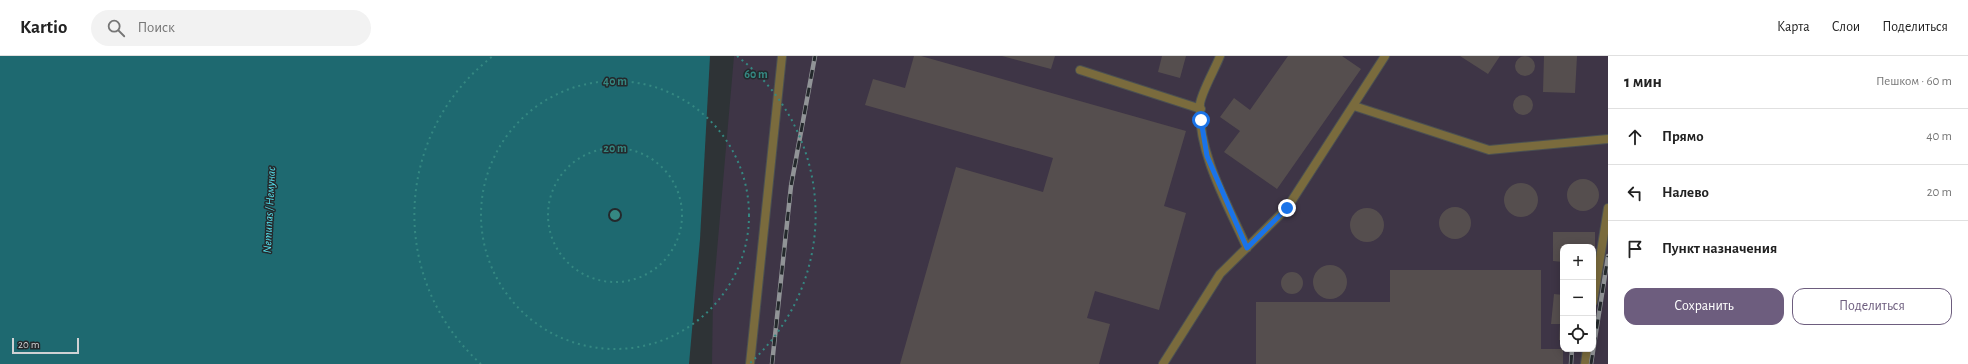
<!DOCTYPE html>
<html lang="ru">
<head>
<meta charset="utf-8">
<style>
	:root { --surface:#fff; --page:#f2f2f2; --text:#222; --muted:#767676; --line:#e0e0e0; --accent:#6d5d7e }
	body { margin:0; font-family:"Alegreya Sans",sans-serif; background:var(--page); color:var(--text) }
	.controls { position:absolute; right:12px; bottom:12px; display:grid; overflow:hidden; border-radius:8px; box-shadow:0 2px 10px #0003 }
	.controls button { width:36px; height:36px; display:grid; place-items:center; padding:0; border:0; border-bottom:1px solid var(--line); background:var(--surface); color:var(--text); font:20px sans-serif }
	.scale { position:absolute; left:12px; bottom:10px; width:67px; box-sizing:border-box; padding-left:4px; border:2px solid #cfd2d4; border-top:0; font-size:11px; line-height:14px; white-space:nowrap; color:#cfd2d4; -webkit-text-stroke:3px #24292c; paint-order:stroke }
	.stop { position:absolute; width:12px; height:12px; margin:-9px; border:3px solid #1a73e8; border-radius:50%; background:#fff }
	.stop.end { background:#1a73e8; border-color:#fff; box-shadow:0 1px 4px #0008 }
	.list { margin:0; padding:0; list-style:none }
	h2 { display:flex; justify-content:space-between; align-items:center; height:52px; margin:0; padding:0 16px; font-size:17px }
	h2 small { font-size:13px; font-weight:400; color:var(--muted) }
	.list li { display:grid; grid-template-columns:26px 1fr auto; gap:12px; align-items:center; box-sizing:border-box; height:56px; padding:0 16px; border-top:1px solid var(--line) }
	.list b { display:block; font-size:15px; white-space:nowrap }
	.list em { font-size:13px; font-style:normal; color:var(--muted) }
	.actions { display:flex; gap:8px; padding:12px 16px }
	.actions a { flex:1; padding:9px 0; border:1px solid var(--accent); border-radius:12px; text-align:center; font-size:14px; color:var(--accent) }
	.actions .main { background:var(--accent); color:#fff }
	.icon { flex:none; width:22px; height:22px; fill:none; stroke:currentColor; stroke-width:2; stroke-linecap:round; stroke-linejoin:round }
	.map { position:relative; flex:none; width:1608px; height:308px; overflow:hidden }
	header { display:flex; align-items:center; gap:24px; box-sizing:border-box; height:56px; padding:0 20px; background:var(--surface); border-bottom:1px solid var(--line) }
	header strong { font-size:19px }
	nav { display:flex; gap:22px; margin-inline-start:auto; font-size:14px }
	.search { width:280px; height:36px; background:var(--page); display:flex; align-items:center; gap:10px; box-sizing:border-box; padding:0 14px; border-radius:22px; color:var(--muted); font-size:15px }
	main { display:flex }
	aside { flex:1; background:var(--surface) }
	.map>svg:first-child { display:block }
	.industrial { fill:#3e3546; fill-rule:evenodd }
	.water { fill:#1e6970 }
	.building { fill:#554e4e }
	.lines { fill:none; stroke-linecap:round; stroke-linejoin:round }
	.service-casing { stroke:#4b5052; stroke-width:10 }
	.service { stroke:#7a6b3d; stroke-width:8 }
	.rail-casing { stroke:#919497; stroke-width:4.5 }
	.rail { stroke:#24292c; stroke-width:3; stroke-dasharray:9; stroke-linecap:butt }
	.route { stroke:#1a73e8; stroke-width:5 }
	.ring { fill:none; stroke:#358882; stroke-width:2; stroke-dasharray:2 4 }
	.labels { text-anchor:middle; stroke-width:3; stroke-linejoin:round; paint-order:stroke }
	.water-label { font-size:12px; font-style:italic; fill:#55e0ed; stroke:#24292c }
	.centre { fill:#358882; stroke:#24292c; stroke-width:2 }
	.ring-label { font-size:12px; text-anchor:middle; font-weight:bold; fill:#358882; stroke:#24292c; stroke-width:3; stroke-linejoin:round; paint-order:stroke }
</style>
</head>
<body>
<header>
<strong>Kartio</strong>
<div class="search"><svg class="icon" aria-label="search" viewBox="0 0 24 24"><circle cx="10" cy="10" r="6"/><path d="M15 15l6 6"/></svg>Поиск</div>
<nav><a>Карта</a><a>Слои</a><a>Поделиться</a></nav>
</header>
<main>
<div class="map">
<svg width="1608" height="308" viewBox="0 0 1608 308">
	<rect width="100%" height="100%" fill="#2e3336"/>
	<path class="industrial" d="M734,0h874v308h-896l1,-67zM1563,191h30v102h-30z"/>
	<path class="water" d="M0,0h710l-10,183 -11,125h-689z"/>
	<path class="building" d="M914,0h7l265,75 -22,75 22,7 -27,97 -64,-19 -8,27 23,6 -11,40h-199l56,-197 87,25 10,-34 -188,-53 8,-26 32,9z
		M1002,0h53l-4,13z
		M1162,0h24l-6,22 -22,-6z
		M1288,0h54l19,13 -84,120 -53,-37 16,-21 -20,-14 14,-19 16,12z
		M1460,0h40l-12,18z
		M1544,0h33l-2,37 -32,-1z
		M1515 10a10 10 0 1 1 20 0a10 10 0 1 1-20 0Z
		M1513 49a10 10 0 1 1 20 0a10 10 0 1 1-20 0Z
		M1567 139a16 16 0 1 1 32 0a16 16 0 1 1-32 0Z
		M1504 144a17 17 0 1 1 34 0a17 17 0 1 1-34 0Z
		M1439 167a16 16 0 1 1 32 0a16 16 0 1 1-32 0Z
		M1350 169a17 17 0 1 1 34 0a17 17 0 1 1-34 0Z
		M1553,176h42v30h-2v-15h-30v15l-10,-1z
		M1313 226a17 17 0 1 1 34 0a17 17 0 1 1-34 0Z
		M1390,214h151v79h22v15h-307v-62h134z
		M1281 227a11 11 0 1 1 22 0a11 11 0 1 1-22 0Z
		M1554,238l9,1v45h-4l1,-16h-9z"/>
	<g class="lines">
		<g class="service-casing">
			<path id="service" d="M1220,0c-4,11 -19,37 -20,48 -3,48 28,101 47,144
				M1080,14l121,39
				M1354,50l135,44 119,-11
				M1593,246l15,-94
				M750,308l32,-308
				M1163,308l57,-90 67,-66 98,-152
				M1585,308l2,-15"/>
		</g>
		<use href="#service" class="service"/>
		<g class="rail-casing">
			<path id="rail" d="M772,308l19,-178 24,-130
				M1571,308l1,-15
				M1591,308l17,-108"/>
		</g>
		<use href="#rail" class="rail"/>
	</g>
	<g class="lines">
		<path class="route" d="M1201,64l6,36 40,92 40,-40"/>
	</g>
	<g class="ring">
		<circle cx="615" cy="159" r="67"/>
		<circle cx="615" cy="159" r="134"/>
		<path d="M481 308A200 200 0 0 1 493 0M737 0A200 200 0 0 1 749 308"/>
	</g>
	<g class="labels">
		<g class="water-label">
			<text transform="translate(269 154) rotate(-87)" y="4">Nemunas / Немунас</text>
		</g>
	</g>
	<circle cx="615" cy="159" r="6" class="centre"/>
	<g class="ring-label">
		<text x="756" y="22">60 m</text>
		<text x="615" y="29">40 m</text>
		<text x="615" y="96">20 m</text>
	</g>
</svg>
<div class="controls">
<button>+</button>
<button>−</button>
<button><svg class="icon" aria-label="locate" viewBox="0 0 24 24"><circle cx="12" cy="12" r="6"/><path d="M12 2v4M12 18v4M2 12h4M18 12h4"/></svg></button>
</div>
<div class="scale">20 m</div>
<div class="stop" style="left:1201px;top:64px"></div>
<div class="stop end" style="left:1287px;top:152px"></div>
</div>
<aside>
<h2>1 мин<small>Пешком · 60 m</small></h2>
<ul class="list">
<li><svg class="icon" aria-label="ahead" viewBox="0 0 24 24"><path d="M12 20V5M6 11l6-6 6 6"/></svg><div><b>Прямо</b></div><em>40 m</em></li>
<li><svg class="icon" aria-label="left" viewBox="0 0 24 24"><path d="M17 20v-9H6M10 6l-5 5 5 5"/></svg><div><b>Налево</b></div><em>20 m</em></li>
<li><svg class="icon" aria-label="arrive" viewBox="0 0 24 24"><path d="M6 21V4h12l-3 4 3 4H6"/></svg><div><b>Пункт назначения</b></div></li>
</ul>
<div class="actions"><a class="main">Сохранить</a><a>Поделиться</a></div>
</aside>
</main>
</body>
</html>
